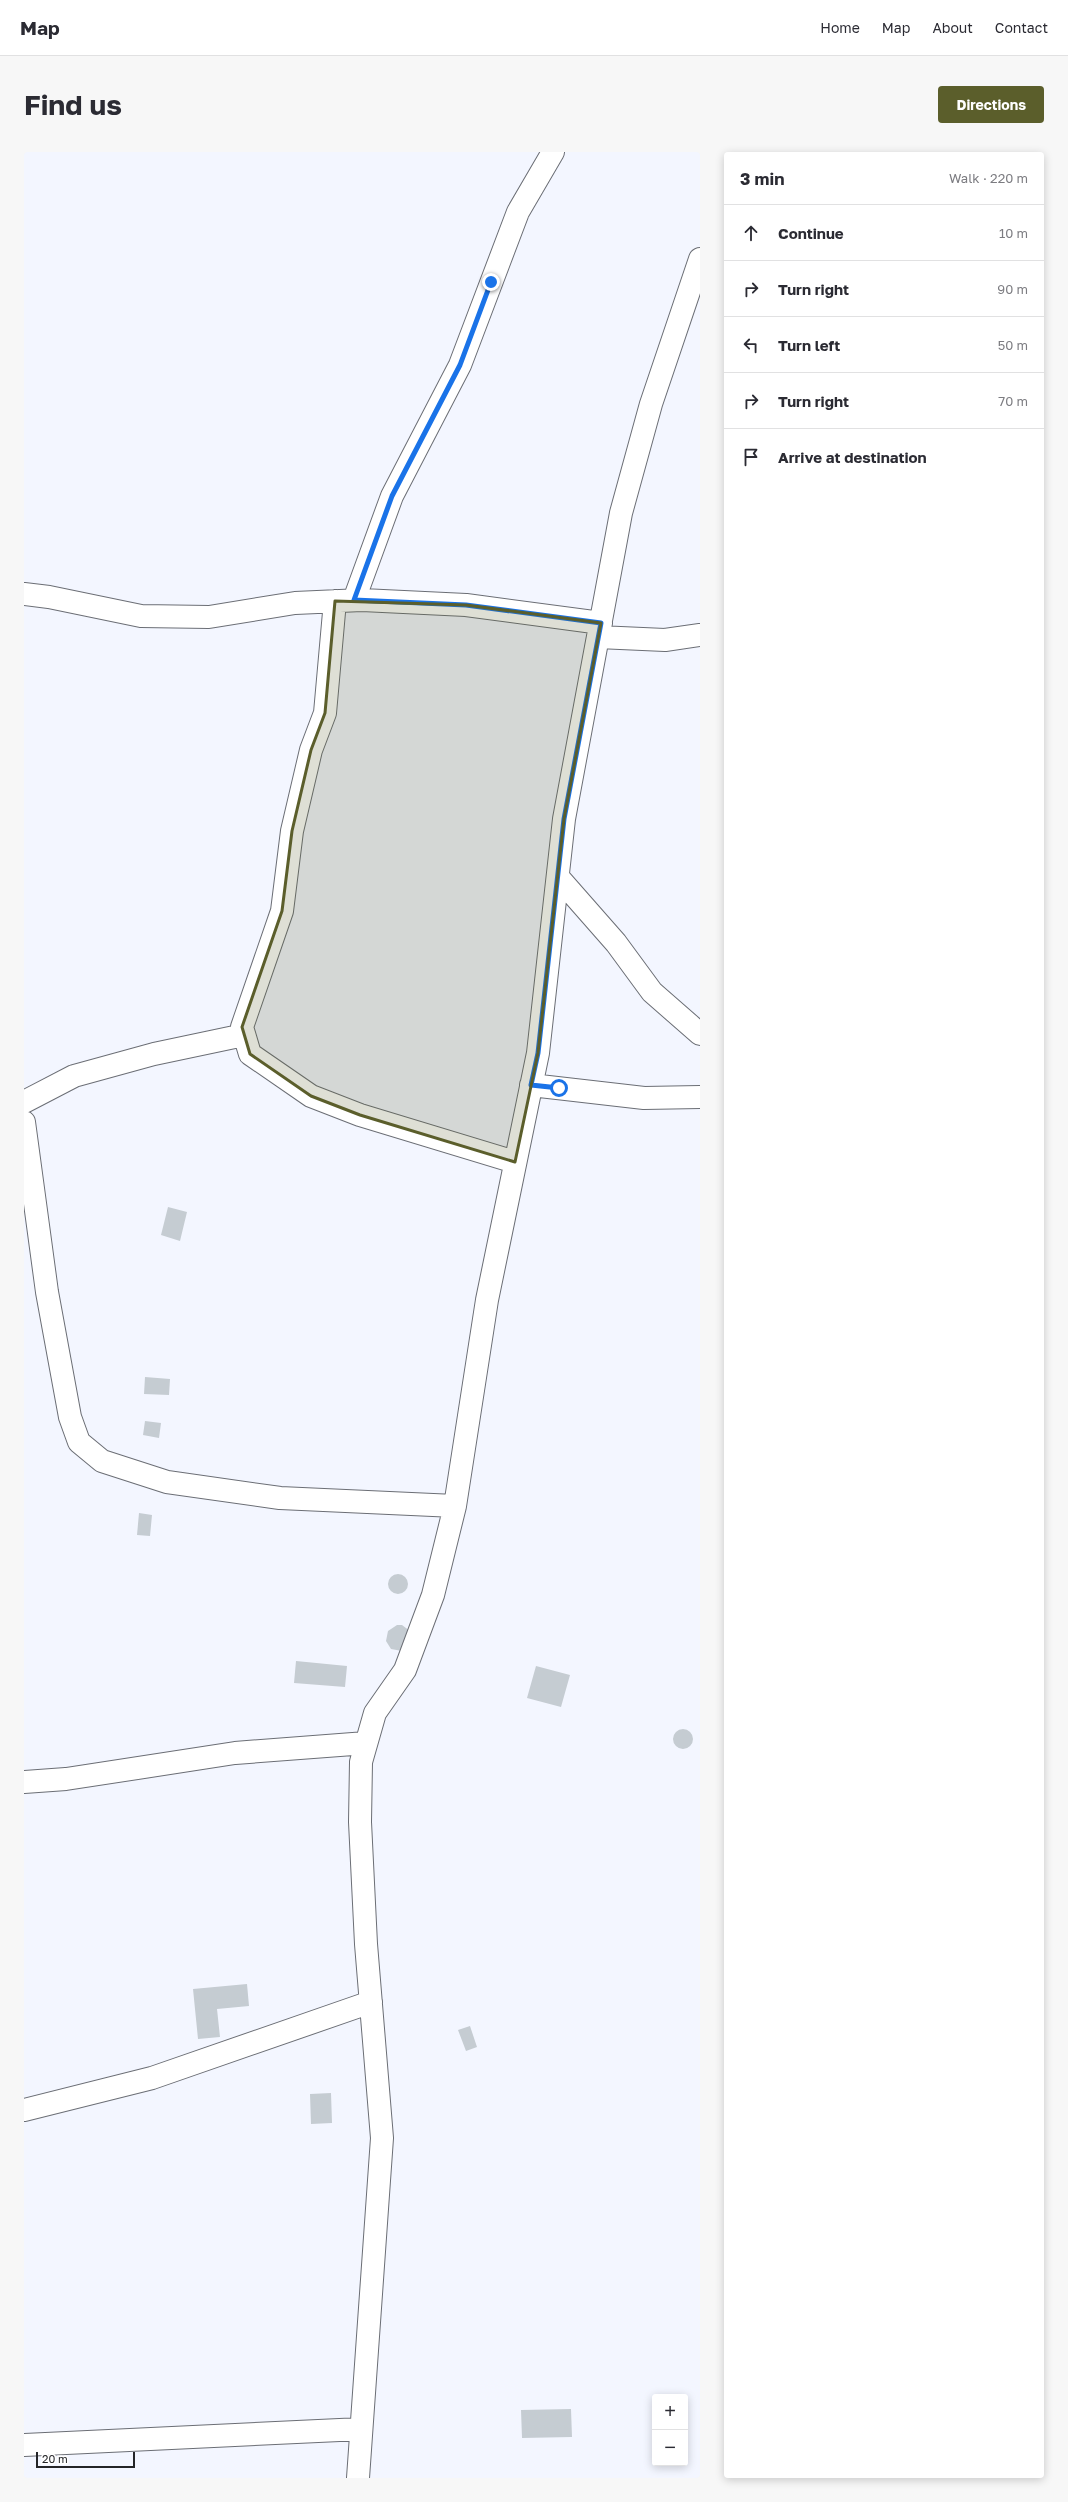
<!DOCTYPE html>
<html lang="en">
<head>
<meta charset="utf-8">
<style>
	:root { --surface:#fff; --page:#f7f7f7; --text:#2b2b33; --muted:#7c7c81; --line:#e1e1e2; --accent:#5b5e2b }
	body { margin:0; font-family:"Golos Text",sans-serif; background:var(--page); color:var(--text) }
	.controls { position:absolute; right:12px; bottom:12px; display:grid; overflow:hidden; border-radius:4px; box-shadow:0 2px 10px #0003 }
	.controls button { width:36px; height:36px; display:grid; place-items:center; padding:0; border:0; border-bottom:1px solid var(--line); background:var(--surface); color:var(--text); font:20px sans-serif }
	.scale { position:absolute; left:12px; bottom:10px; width:99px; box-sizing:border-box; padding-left:4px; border:2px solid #242528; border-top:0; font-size:11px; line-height:14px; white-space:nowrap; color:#242528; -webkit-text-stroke:3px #fff; paint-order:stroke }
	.stop { position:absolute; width:12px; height:12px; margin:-9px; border:3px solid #1a73e8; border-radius:50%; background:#fff }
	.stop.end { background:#1a73e8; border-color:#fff; box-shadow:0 1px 4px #0008 }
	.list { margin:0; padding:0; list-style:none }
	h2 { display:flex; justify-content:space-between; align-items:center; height:52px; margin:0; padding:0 16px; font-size:17px }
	h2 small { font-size:13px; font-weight:400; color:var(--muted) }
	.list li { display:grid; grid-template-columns:26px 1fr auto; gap:12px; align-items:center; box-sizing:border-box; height:56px; padding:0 16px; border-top:1px solid var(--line) }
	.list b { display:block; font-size:15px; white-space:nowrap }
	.list em { font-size:13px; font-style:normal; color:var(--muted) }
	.icon { flex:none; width:22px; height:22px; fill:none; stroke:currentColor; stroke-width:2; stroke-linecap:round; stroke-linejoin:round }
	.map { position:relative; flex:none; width:676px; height:2326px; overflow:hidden; border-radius:4px }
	header { display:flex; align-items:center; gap:24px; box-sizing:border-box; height:56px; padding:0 20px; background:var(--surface); border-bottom:1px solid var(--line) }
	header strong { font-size:19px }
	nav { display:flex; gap:22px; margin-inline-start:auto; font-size:14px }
	.intro { display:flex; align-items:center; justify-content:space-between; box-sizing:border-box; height:96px; padding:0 24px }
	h1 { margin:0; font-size:28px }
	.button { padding:10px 18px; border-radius:4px; background:var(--accent); color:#fff; font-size:14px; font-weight:700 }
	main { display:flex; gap:24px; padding:0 24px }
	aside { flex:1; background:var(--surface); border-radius:4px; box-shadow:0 2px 10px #0003 }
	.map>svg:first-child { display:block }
	.building { fill:#c5ccd2 }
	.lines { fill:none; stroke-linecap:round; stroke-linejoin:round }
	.minor-casing { stroke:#6b6e75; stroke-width:24 }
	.minor { stroke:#fff; stroke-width:22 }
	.route { stroke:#1a73e8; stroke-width:5 }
	.marked { fill:#5b5e2b; fill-opacity:0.2; stroke:#5b5e2b; stroke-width:3; stroke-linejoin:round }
</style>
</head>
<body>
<header>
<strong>Map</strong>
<nav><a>Home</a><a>Map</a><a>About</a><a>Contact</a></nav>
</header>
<div class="intro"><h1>Find us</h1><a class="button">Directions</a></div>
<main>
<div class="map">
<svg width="676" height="2326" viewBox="0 0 676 2326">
	<rect width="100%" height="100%" fill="#f3f6ff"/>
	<path class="building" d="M144,1055l19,5 -7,29 -19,-6z
		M121,1225l25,2 -1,16 -25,-1z
		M121,1269l16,2 -2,15 -16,-3z
		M115,1361l13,2 -2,21 -13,-1z
		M364 1432a10 10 0 1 1 20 0a10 10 0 1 1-20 0Z
		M373,1473h5l8,6 -8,20 -11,-2 -5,-8 2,-10z
		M272,1509l51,5 -2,21 -51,-4z
		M512,1514l34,9 -9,32 -34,-9z
		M649 1587a10 10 0 1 1 20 0a10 10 0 1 1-20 0Z
		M223,1832l2,22 -32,3 3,28 -22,2 -5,-50z
		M446,1874l7,21 -11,4 -8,-21z
		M307,1941l1,30 -21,1 -1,-30z
		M547,2257l1,28 -50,1 -1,-28z"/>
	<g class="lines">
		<g class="minor-casing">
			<path id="minor" d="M0,442l25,3 92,19 68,1 86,-14 67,-3 104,5 135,18
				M330,448l38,-104 68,-131 58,-153 35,-60
				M311,449l-10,112 -14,37 -19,81 -10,80 -40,116 8,27 61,42 49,19 155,47
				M574,485l67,3 35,-5
				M534,725l58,66 36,49 48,42
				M507,933l113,13 56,-1
				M0,950l50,-26 80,-22 90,-19
				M0,970l23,170 23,125 9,25 23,19 65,21 113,16 175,8
				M0,1630l42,-3 169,-26 131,-10
				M0,1958l128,-32 219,-76
				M0,2293l337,-16
				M334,2326l24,-340 -16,-194 -6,-122 1,-60 14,-49 30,-43 28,-75 22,-89 32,-206 51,-247 26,-234 57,-306 30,-109 49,-145"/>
		</g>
		<use href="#minor" class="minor"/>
	</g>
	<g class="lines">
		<path class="route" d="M467,130l-31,83 -68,131 -38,104 112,5 135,18 -37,196 -26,234 -7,32 28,3"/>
	</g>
	<path class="marked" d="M311,449l131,4 135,18 -37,196 -26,234 -23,109 -155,-47 -49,-19 -61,-42 -8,-27 40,-116 10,-80 19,-81 14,-37z"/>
</svg>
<div class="controls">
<button>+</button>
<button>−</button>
</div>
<div class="scale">20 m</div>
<div class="stop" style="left:535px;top:936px"></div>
<div class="stop end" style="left:467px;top:130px"></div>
</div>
<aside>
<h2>3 min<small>Walk · 220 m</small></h2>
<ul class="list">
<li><svg class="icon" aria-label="ahead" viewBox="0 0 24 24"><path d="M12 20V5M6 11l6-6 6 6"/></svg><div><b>Continue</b></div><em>10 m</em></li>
<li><svg class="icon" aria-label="right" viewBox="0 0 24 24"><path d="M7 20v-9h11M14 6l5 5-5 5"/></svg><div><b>Turn right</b></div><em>90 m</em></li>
<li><svg class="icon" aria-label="left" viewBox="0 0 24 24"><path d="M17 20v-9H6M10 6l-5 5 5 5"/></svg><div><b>Turn left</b></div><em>50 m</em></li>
<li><svg class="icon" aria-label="right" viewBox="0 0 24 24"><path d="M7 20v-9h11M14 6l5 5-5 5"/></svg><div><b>Turn right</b></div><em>70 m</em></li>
<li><svg class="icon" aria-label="arrive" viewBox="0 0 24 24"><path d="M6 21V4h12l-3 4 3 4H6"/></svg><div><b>Arrive at destination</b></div></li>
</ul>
</aside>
</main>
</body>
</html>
